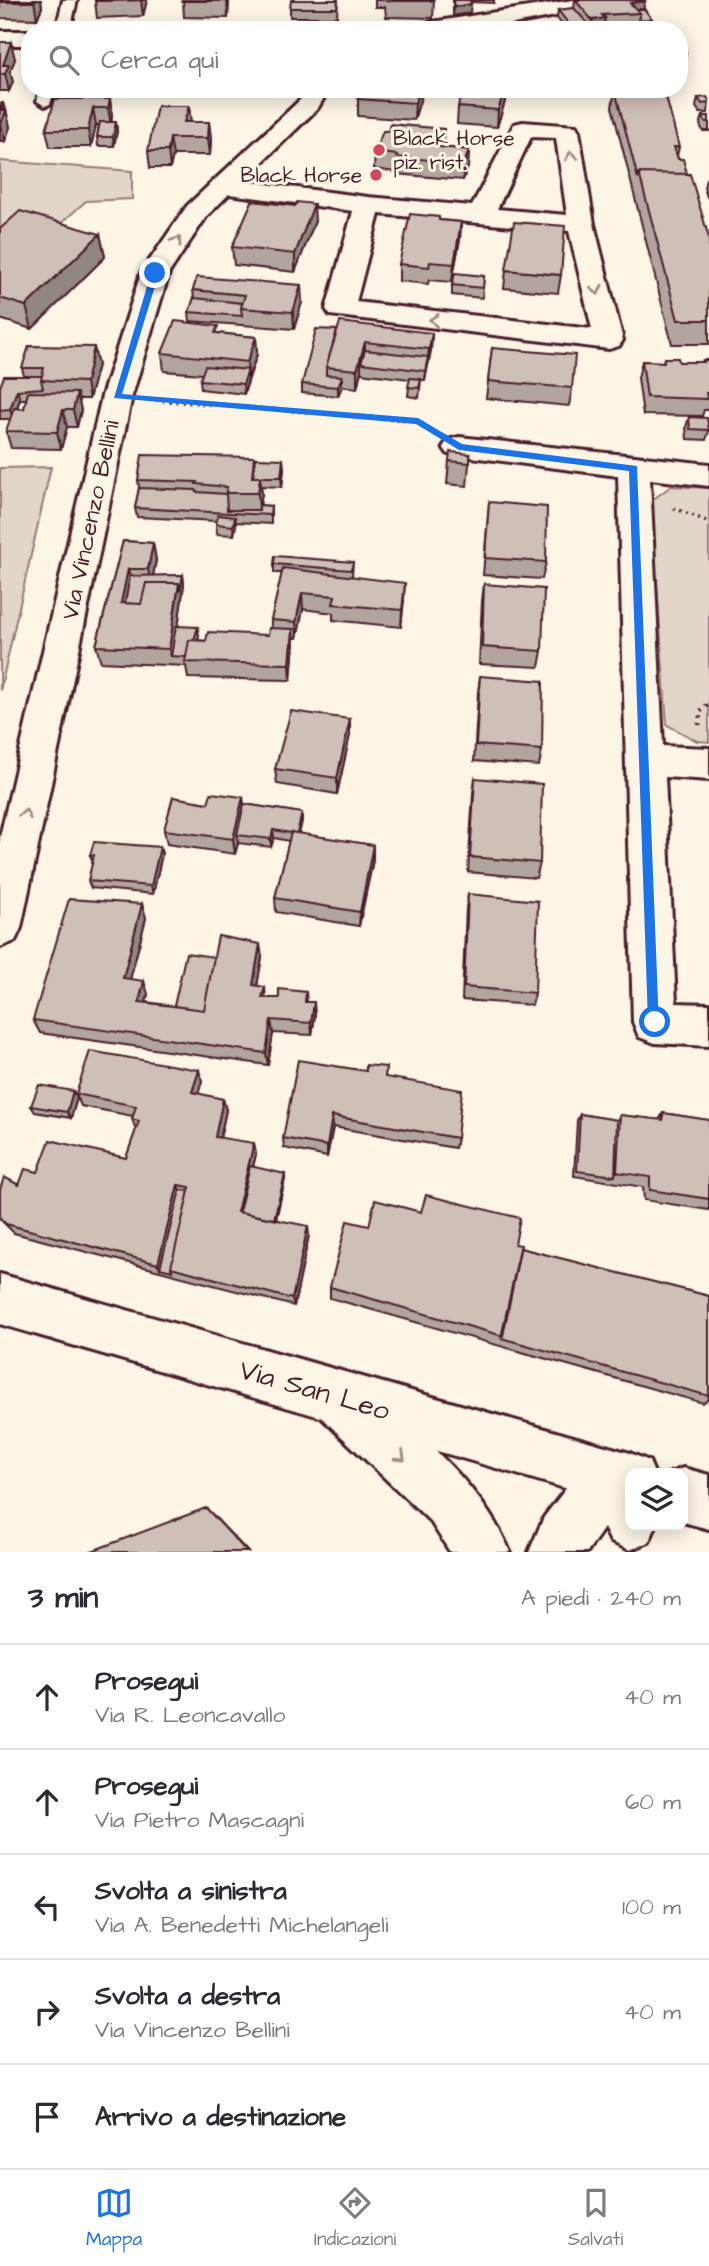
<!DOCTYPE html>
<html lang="it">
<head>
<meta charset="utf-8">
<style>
	:root { --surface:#fff; --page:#f2f2f3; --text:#2b2b33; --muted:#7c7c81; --line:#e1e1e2; --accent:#1a73e8 }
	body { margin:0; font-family:"Architects Daughter",sans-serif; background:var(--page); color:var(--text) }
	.controls { position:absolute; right:21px; bottom:21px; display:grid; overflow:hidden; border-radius:14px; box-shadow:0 4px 18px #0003 }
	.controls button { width:63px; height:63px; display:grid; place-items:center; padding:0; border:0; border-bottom:2px solid var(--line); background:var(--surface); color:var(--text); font:35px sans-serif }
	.stop { position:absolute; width:21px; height:21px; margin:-16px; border:5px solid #1a73e8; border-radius:50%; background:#fff }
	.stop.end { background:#1a73e8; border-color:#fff; box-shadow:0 2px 7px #0008 }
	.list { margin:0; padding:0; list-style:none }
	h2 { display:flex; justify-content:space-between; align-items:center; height:91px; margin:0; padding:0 28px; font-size:30px }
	h2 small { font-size:23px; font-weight:400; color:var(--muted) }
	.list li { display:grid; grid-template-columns:46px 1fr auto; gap:21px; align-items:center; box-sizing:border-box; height:105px; padding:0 28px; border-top:2px solid var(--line) }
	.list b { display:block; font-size:26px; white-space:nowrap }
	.list p { margin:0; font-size:23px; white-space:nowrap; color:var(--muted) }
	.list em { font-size:23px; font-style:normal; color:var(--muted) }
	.icon { flex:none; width:38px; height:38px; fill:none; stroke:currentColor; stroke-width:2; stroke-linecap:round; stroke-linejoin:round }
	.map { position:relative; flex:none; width:709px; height:1552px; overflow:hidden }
	.search { position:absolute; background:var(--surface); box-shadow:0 4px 18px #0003; left:21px; right:21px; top:21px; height:77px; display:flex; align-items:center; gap:18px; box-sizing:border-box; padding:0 24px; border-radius:28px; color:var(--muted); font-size:26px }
	.sheet { height:616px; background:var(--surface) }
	nav { display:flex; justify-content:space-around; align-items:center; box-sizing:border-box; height:98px; border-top:2px solid var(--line); background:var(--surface); font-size:19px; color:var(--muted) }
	nav a { display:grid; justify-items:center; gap:4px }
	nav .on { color:var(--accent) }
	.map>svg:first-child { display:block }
	.green { fill:#e2d5ca; stroke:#967a7a; stroke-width:2 }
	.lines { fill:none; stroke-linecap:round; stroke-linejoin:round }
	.lane-casing { stroke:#4a1f2b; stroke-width:6 }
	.street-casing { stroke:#4a1f2b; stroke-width:6 }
	.secondary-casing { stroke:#4a1f2b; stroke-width:6 }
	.primary-casing { stroke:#4a1f2b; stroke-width:6 }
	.path-far1 { stroke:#4a1f2b; stroke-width:3.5; stroke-dasharray:2 4.5; stroke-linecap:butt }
	.path { stroke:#4a1f2b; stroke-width:4.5; stroke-dasharray:2 5; stroke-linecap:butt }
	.lane { fill:#fcf5e5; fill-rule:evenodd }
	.street { fill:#fcf5e5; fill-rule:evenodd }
	.secondary { fill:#fcf5e5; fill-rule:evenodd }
	.primary { fill:#fcf5e5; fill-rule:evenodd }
	.wall { fill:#b2a59d; stroke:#4a1f2b; stroke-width:2; fill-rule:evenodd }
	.shaded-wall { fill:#918680; stroke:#4a1f2b; stroke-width:2 }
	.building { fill:#cfc0b7; stroke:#4a1f2b; stroke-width:2 }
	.oneway { stroke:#a38a88 }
	.route { fill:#1a73e8 }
	.poi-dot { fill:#d1495b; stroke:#fcf5e5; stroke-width:2.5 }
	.labels { text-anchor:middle; stroke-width:6; stroke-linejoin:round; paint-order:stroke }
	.far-poi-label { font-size:21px; fill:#4a1f2b; stroke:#fcf5e5; text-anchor:start }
	.street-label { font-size:24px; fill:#4a1f2b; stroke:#fcf5e5 }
	.near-street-label { font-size:28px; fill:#4a1f2b; stroke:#fcf5e5 }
</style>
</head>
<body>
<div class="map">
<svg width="709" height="1552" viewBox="0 0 709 1552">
	<rect width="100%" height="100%" fill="#fcf5e5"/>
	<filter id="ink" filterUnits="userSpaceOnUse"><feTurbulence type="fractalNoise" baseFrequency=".0143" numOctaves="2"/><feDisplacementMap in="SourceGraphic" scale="14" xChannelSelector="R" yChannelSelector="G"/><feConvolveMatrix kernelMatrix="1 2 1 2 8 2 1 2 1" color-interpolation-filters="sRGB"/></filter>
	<g filter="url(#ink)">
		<path class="green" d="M0,161l132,10v28l-46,2 -38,34 -48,-4z
			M51,467l-51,224v-223z
			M671,486l38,2v254l-12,-1 -30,-16 -16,-224z"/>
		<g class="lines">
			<g class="lane-casing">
				<path id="lane" d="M63,0h14l-7,30h-14z
					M40,89h15l-5,15 -5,2 -8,-5z"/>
			</g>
			<g class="street-casing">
				<path id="street" d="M305,89h24l-11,19 -75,73 125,16 104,9 42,-82 9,-2 53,4 3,5 15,93 29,116 -4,6 -10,3 -279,-34 -4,-6 27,-98 -124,-17 -23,23 -37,56 -37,123 -111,532 -6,13 -15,6v-110l102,-441 39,-123 46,-67 113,-106zM531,137l25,1 11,77 -70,-6zM379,214l190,17 23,98 -236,-27z
					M459,437l250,27v22l-59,-7 13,267 46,2v32l-44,-3 11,226 33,1v42l-54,-3 -16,-6 -6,-15 -15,-546 -170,-22 -5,-7 5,-7z
					M338,1372l18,8c57,51 124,100 154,172h-60l-19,-30 -111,-106 -8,-18 8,-18z
					M610,1448l19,8 7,17h-6v53h26l-7,16 -19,8 -19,-8 -7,-14 -17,24h-58l15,-35 47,-61z"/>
			</g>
			<g class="secondary-casing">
				<path id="secondary" d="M573,0h47l-3,5 -8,1 -128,24h-66l3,-5 8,-2z
					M0,31h30v14h-30z"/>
			</g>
			<g class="primary-casing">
				<path id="primary" d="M0,1274l630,179 19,8 5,12h-24v34l-630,-183z
					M683,1468l26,7v54l-26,-7v-49h-13z"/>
			</g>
			<path class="path-far1" d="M156,400l262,21 10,7
				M674,508l35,14"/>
			<path class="path" d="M699,725l1,-13 9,-9"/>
			<use href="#lane" class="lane"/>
			<use href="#street" class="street"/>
			<use href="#secondary" class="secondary"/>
			<use href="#primary" class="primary"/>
		</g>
		<path class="wall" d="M0,0h41l1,7 -5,12 -37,-1z
			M147,0l-4,16 -46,2 -2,-17z
			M183,0h46l-1,18 -44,-1z
			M338,0l-1,17h-47v-9z
			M375,0h59l-1,18 -47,-1 -1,-10h-10z
			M453,0h41v3l-24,-1v11l-17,3z
			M575,0l69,9 8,10 -1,9 -20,2h-65l-9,-12 1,-8 16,-2z
			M679,32l3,6 -1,4 5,10 -1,9h-6z
			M0,42l15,17 -5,13 3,10 -4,9h-9z
			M361,89h62l-9,31 -56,-4v-17z
			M467,89h40l-1,9 -9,29 -40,-3 1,-17z
			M615,90l29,3 35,54 -2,9 10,18 22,64v106h-37l-60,-237z
			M698,98l11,3 -1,12h-8l-4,-6z
			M110,99l2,17 -1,6h5l1,9 -3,15h-16l-1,-9 2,-12h-3l-5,22h-41l-4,-17z
			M0,103h3l2,7h1l4,17 -5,14h-5z
			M189,106l1,16h19l2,17 -1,16h-37l-3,13h-20l-2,-17z
			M703,116h6v15h-6l-3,-6z
			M443,147l26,3 -1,17 -5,13 -67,-6v-2l-22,-3 1,-17z
			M709,178v19h-2l-3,-9 2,-9z
			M295,206l20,15 -20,51 -61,-7 -2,-18z
			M439,220l22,2 -1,17 -8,43 -23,-2 -1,4 -29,-3v-17z
			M0,229l100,5 5,23 -73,72 -32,-10z
			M506,270l55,5 -3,18 -54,-5z
			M484,276l-2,22 -30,-3v-10z
			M197,277l105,25 -8,27 -104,-8 -1,-9 5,-14 -1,-8z
			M337,330l95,3 -1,17 -6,30h-4l-2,18 -11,-2 2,-17 -49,-6v-2l-4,17 -15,-2 -4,10 -36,-3v-9z
			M218,333l38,4 1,17 -13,40 -43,-5 -1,-9 2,-6 -38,-3 -2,-18z
			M492,348l80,40 -3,18 -83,-8z
			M664,358l15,4h23l1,-2h6v50h-5l-2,6 -59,-1 -5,-37 4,-17 21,1z
			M98,365l-9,34h-11l3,11 -4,17h-10l-6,22 -50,-1 -5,-17 5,-12h-11v-32l24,-11 -2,-8zM20,399h6l-2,10 -7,-1z
			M689,417l18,1 2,13 -3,9 -19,-1 -1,-12z
			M470,454l-3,32 -20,-2 2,-23z
			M254,457l1,9 29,2 -2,19 -21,-1 1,8 -2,11 11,1v18l-36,-2 -1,13 -17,-1 -1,-10 1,-3 -80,-4 -2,-9 4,-20 -1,-8z
			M489,502l57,60 -4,17 -59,-4z
			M123,541l30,2 3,17 -3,16 30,-1 1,9 -6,42 21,10 -1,4 8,1 62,-6 3,-7v-8l11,-47h-8v-9l79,-2 -1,14 52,23 -3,28 -68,-7v-7l-30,-4 -6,29h-3l-3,42 -103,-2 -2,-12 -85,-4 -5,-16z
			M484,584l58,67 -3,16 -60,-3 3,-63z
			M480,676l62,74 -3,16 -65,-5 4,-69z
			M350,719v16l-13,59 -60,-10 -2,-15z
			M475,778l65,85 -4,15 -68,-6 5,-79z
			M208,803l36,1 58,9v8l-3,13 74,11v15l-14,66 -83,-14 -1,-14 14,-57 -15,-3 -3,9 -33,-4 -3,11 -68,-10 -3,-14z
			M160,847l2,7 -9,40 -62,-6 -3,-7 5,-19 -3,-7z
			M468,894l67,99 -3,12 -70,-5 4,-92z
			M142,904l4,14 -16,61 18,15 -2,8 28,4 40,-49h48l-5,29 9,12h13l27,-6 1,10 8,13 -3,20 -39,-2 -5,32 -228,-32 -7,-13z
			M386,1067l-1,10 72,61 -2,10 -122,-21 -6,30 -43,-9 -1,-10 83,-67z
			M202,1081l-4,13 25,5 3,11 -6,28 36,16 -3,13 32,12 -9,40 33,16 -15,71 -280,-73 -14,-14 19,-34 19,-13 88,-14 10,-28 -4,-11 1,-3 -52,-10 -5,-12z
			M73,1091l4,7 -6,20 -36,-6 -4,-6z
			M663,1113l46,7v90l-65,-10 -1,-13 -69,-11 3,-56 3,-6 37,6 3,-5 39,5z
			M421,1212l94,32 5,4 189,48v103l-6,4 -373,-105v-11l39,-61z"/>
		<path class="shaded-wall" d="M34,0h7l1,7 -5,12z
			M141,0h6l-4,16z
			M225,0h4l-1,18 -1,-17z
			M645,1l-3,16 -2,-4 -10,-10z
			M471,4l-1,9 -17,3 1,-9z
			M605,18l-2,12 -2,-1v1h-11l2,-10z
			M652,19l-1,9 -14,1 1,-9z
			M589,25l-1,5h-17v-3z
			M11,42l4,17 -5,13 3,10 -4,9 -6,-26z
			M419,89h4v2l-9,29 1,-17z
			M505,89h2l-1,9 -9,29 1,-17z
			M110,99l2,17 -1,9 -3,-17z
			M3,103l2,10 1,-3 4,17 -5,14 -4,-17v-14z
			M189,106l2,17 -5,16 -2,-17z
			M93,108l3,17 -5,22 -3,-17z
			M116,122l1,9 -3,15 -1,-9z
			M209,122l2,17 -1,16 -2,-17z
			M444,129l-1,17 -3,15v-14z
			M170,138l3,17 -3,13 -2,-17z
			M469,150l-1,17 -5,13 1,-17z
			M314,204l1,17 -20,51v-18z
			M461,222l-1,17 -8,43 2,-18z
			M100,234l5,23 -73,72 -6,-23z
			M301,285l1,17 -8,27 -1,-17z
			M432,333l-1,17 -6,30 4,-31z
			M256,337l1,17 -9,25 -1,-17z
			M365,342v18l-4,3v8l-4,17v-18z
			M94,347l4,18 -9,34 -3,-17z
			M248,370v9l-4,15 -1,-10z
			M342,376v10l-4,10v-9z
			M17,390l3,9 -7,20 -3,-10z
			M77,393l4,17 -4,17 -4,-17z
			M63,410l4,17 -6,22 -4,-17z
			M283,459l1,9 -2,19 -1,-10z
			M260,477l2,17 -3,16 -1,-17z
			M235,517l1,9 -2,9 -1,-9z
			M153,543l3,17 -5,26 -3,-17z
			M128,569l4,16 -5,26 -6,-8z
			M183,575l1,9 -10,72h-3l-2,-7 10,-66z
			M405,583l-1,16 -3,28 1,-17z
			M302,593l1,16 -6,29 -1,-16z
			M198,627l1,9 -8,26 -3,-5z
			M293,629l1,16 -3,35 -1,-16z
			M350,719v16l-13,59v-16z
			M243,797l2,15 -8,23 1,8 -3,11 -2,-15z
			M302,813v8l-5,21 -1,-8z
			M273,830l1,8 -3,9v-8z
			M373,845v15l-14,66 1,-14z
			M160,847l2,7 -9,40 -2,-8z
			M142,904l4,14 -19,73 -4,-13z
			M260,944l2,13 -7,41 -2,-13z
			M144,981l4,13 -5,20 -4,-12z
			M265,987l1,13 -4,-2z
			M314,1002l1,13 -3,20 -1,-12z
			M271,1020l2,13 -5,32 -2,-12z
			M199,1070l3,11 -7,23 -3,-12z
			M73,1091l4,7 -6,20 -4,-6z
			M223,1099l3,11 -8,38 -3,-11z
			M332,1116l1,11 -6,30v-11z
			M254,1143l2,11 -15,63 -4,-5z
			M285,1174v5l-11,49 -1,-5z
			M178,1185l4,10 -22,73 -2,-4z
			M308,1226l1,9 -15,71 -2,-7z
			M206,1508l5,5 37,39h-1z"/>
		<path class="building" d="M0,0h35l-1,2h-34z
			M95,0h42l-42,1z
			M183,0h44v1h-45z
			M291,0h47l-1,8h-47z
			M386,0h48v1h-48z
			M453,0h17l1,4 -17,3z
			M575,0h69l1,1 -15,2 10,10 -38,2 3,3 -13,2z
			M574,8l15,17 -18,2 -13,-17z
			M637,9h7l8,10 -14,1 2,-7z
			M621,26l7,1 2,3h-28l-1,-1z
			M0,42h11l-8,23h6l-4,9h-5z
			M679,42h4l3,10h-7z
			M361,89h58l-4,14 -57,-4z
			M467,89h38l-7,21 -40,-3 3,-15h5z
			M615,90h28l1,3h21l14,54h-5l4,12h5l4,15 -48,-1 -1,6z
			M707,97l2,4v2l-7,1 -4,-6z
			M55,99h55l-2,9h-15l-5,22h-42z
			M0,103h3l-2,7h5l-5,14h-1z
			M157,106h32l-5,16h25l-1,16h-38l-2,13h-20z
			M703,116h6v6h-4z
			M100,122h16l-3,15h-16z
			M390,124l54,5 -4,18 29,3 -5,13 -68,-6 1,-2 -22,-3 8,-21h5z
			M639,173l51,1 19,64v82h-31z
			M252,201l43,5 2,-4 17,2 -19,50 -63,-7z
			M20,211l80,23 -74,72 -26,-8v-69z
			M410,214l29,3v3l22,2 -7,42 -24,-2 -1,5 -30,-3z
			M514,222l51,4 -4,49 -55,-5z
			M455,273l29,3 -1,12 -31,-3z
			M197,277l104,8 -8,27 -52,-4 4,-13 -52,-5z
			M194,298l48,5 -1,5 1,8 -53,-4z
			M175,321l43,5 -3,7 41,4 -9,25 -85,-9z
			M340,322l92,11 -3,16 -64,-7 -8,28 -31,-3z
			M316,329l21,1 -11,37v8l16,1 -4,11 -36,-3z
			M29,346l65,1 -8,35 -45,-2 3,-12h-22z
			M492,348l83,7 -3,33 -84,-7z
			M365,350l63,7 -3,14 -64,-8z
			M664,358h14l1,4h25l-1,-2h6v33h-3l1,6 -60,-2 -5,-36 22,1z
			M205,366l43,4 -5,14 -43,-4z
			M4,376h38l-1,4 2,8 -26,2 -7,19 -10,1v-23z
			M410,378l11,1 -2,9 -11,-1z
			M28,392l49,1 -4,17h-10l-6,22 -51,-1 8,-23 10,1z
			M689,417l18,1 2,12 -19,-1z
			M450,452l20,2v9l-21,-2z
			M142,455l112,2 -2,20h8l-2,16h-32l1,-6 -31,-3 1,-2 -59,-2z
			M256,458l27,1 -2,18h-28z
			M139,488l57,2 1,2 29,2 1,16h32v-5l12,1 -1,9 -135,-7z
			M489,502l58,5 -1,55 -61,-4z
			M218,515l17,2 -2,9 -17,-2z
			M123,541l30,2 -5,26h-20l-7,34 20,1 5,-21h33l-10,66 -73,-3z
			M275,556l78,6 -2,8 -77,-6z
			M283,568l122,15 -3,27 -69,-6 2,-8 -33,-3 -6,29 -25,-2z
			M183,575l-3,16 -1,-8h-33l-5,21 -16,-1 5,-27z
			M484,584l60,5 -2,62 -60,-4z
			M176,626l22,1 -4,13h-5l-3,17 -15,-1z
			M269,628l24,1 -3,35 -105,-2 4,-22 17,1 2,-9 60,3z
			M480,676l63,5 -1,69 -66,-5z
			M291,711l59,8 -13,59 -62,-9z
			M475,778l67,6 -2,79 -70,-6z
			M211,793l32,4 -10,42 -69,-9 9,-33 35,6z
			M244,804l58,9 -5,20 -6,-1v1l-18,-3 -2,9 -34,-4z
			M291,832l82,13 -13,67 -85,-14z
			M94,842l66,5 -9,39 -63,-5 6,-26h-4z
			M468,894l70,7 -3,92 -71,-6z
			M69,899l73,5 -19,74 21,3 -5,21 65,8 14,-74 42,8 -7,41 12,2 -3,11h17v-9l27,3 -1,10h9l-3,21 -40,-3 -5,33 -233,-33z
			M186,953l28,4 -10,53 -30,-4z
			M90,1051l109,19 -7,22 31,7 -8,38 39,6 -17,69 71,14 -16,73 -121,-32 19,-80 -12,-2 -20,79 -152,-40 -6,-6v-28l4,-13 15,8 6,-16 13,3 12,-32 76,18 13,-37 -7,-2 4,-13 -60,-12z
			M298,1060l68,11v-6l20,2 -1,10 77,13 -5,48 -125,-22 -5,30 -44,-8z
			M39,1085l34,6 -6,21 -36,-6z
			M663,1113l46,7v79l-59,-9v-13l-33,-5 3,-57 43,5z
			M580,1114l37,6 -2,56 -38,-5z
			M250,1166l35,8 -11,45 -35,-7z
			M180,1190l9,1 -18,76 1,4 -12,-3z
			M426,1195l94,23 -5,26 6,1 -18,91 -173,-49 17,-66 22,5 6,-26 46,12z
			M520,1248l189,48v100l-208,-58z
			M206,1508l41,44h-158z"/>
		<defs><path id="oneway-chevron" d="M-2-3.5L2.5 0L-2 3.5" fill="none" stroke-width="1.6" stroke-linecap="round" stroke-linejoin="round" transform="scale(1.75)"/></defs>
		<g class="oneway">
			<use href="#oneway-chevron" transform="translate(571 156) rotate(-98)"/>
			<use href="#oneway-chevron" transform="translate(177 241) rotate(-56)"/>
			<use href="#oneway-chevron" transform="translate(597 290) rotate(76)"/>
			<use href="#oneway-chevron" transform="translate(434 320) rotate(-173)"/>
			<use href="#oneway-chevron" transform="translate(25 814) rotate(-78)"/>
			<use href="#oneway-chevron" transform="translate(401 1457) rotate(43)"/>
		</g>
	</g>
	<path class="route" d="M155,271l4,2 -37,121 296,24 44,26 175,22 22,561 -4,1 -7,-6 -19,-551 -170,-21 -43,-26 -302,-26 37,-125z"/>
	<g class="poi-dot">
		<circle cx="379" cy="150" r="7"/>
		<circle cx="376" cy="175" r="7"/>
	</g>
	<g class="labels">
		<g class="far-poi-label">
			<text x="393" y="145">Black Horse<tspan x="393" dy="24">piz. rist.</tspan></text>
			<text x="362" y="182" text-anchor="end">Black Horse</text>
		</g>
		<g class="street-label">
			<text transform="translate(90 520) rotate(-78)" y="8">Via Vincenzo Bellini</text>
		</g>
		<g class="near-street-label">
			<text transform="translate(315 1389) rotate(16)" y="10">Via San Leo</text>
		</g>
	</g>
</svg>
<div class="controls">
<button><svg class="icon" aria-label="layers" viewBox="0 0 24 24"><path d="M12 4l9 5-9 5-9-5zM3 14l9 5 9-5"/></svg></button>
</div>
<div class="stop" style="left:655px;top:1022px"></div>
<div class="stop end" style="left:155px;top:273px"></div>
<div class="search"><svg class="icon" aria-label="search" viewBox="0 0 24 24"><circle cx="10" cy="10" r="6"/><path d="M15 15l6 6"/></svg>Cerca qui</div>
</div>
<section class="sheet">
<h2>3 min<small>A piedi · 240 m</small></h2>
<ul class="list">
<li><svg class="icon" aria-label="ahead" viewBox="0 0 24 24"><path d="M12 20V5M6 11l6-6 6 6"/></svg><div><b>Prosegui</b><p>Via R. Leoncavallo</p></div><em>40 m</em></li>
<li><svg class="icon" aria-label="ahead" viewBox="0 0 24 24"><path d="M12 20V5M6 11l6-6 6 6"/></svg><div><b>Prosegui</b><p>Via Pietro Mascagni</p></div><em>60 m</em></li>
<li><svg class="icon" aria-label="left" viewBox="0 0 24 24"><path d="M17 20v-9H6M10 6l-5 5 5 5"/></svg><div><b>Svolta a sinistra</b><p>Via A. Benedetti Michelangeli</p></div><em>100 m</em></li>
<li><svg class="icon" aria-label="right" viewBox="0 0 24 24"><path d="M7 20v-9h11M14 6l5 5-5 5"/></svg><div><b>Svolta a destra</b><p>Via Vincenzo Bellini</p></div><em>40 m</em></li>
<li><svg class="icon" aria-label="arrive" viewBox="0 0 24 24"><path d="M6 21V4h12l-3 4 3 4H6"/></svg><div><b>Arrivo a destinazione</b></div></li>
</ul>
</section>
<nav>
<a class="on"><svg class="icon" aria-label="map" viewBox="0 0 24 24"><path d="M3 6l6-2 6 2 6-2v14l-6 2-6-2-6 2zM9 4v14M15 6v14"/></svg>Mappa</a>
<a><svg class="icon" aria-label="directions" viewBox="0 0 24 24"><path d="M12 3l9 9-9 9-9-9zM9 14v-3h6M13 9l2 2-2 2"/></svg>Indicazioni</a>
<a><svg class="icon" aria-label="saved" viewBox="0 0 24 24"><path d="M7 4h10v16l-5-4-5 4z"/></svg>Salvati</a>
</nav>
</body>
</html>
